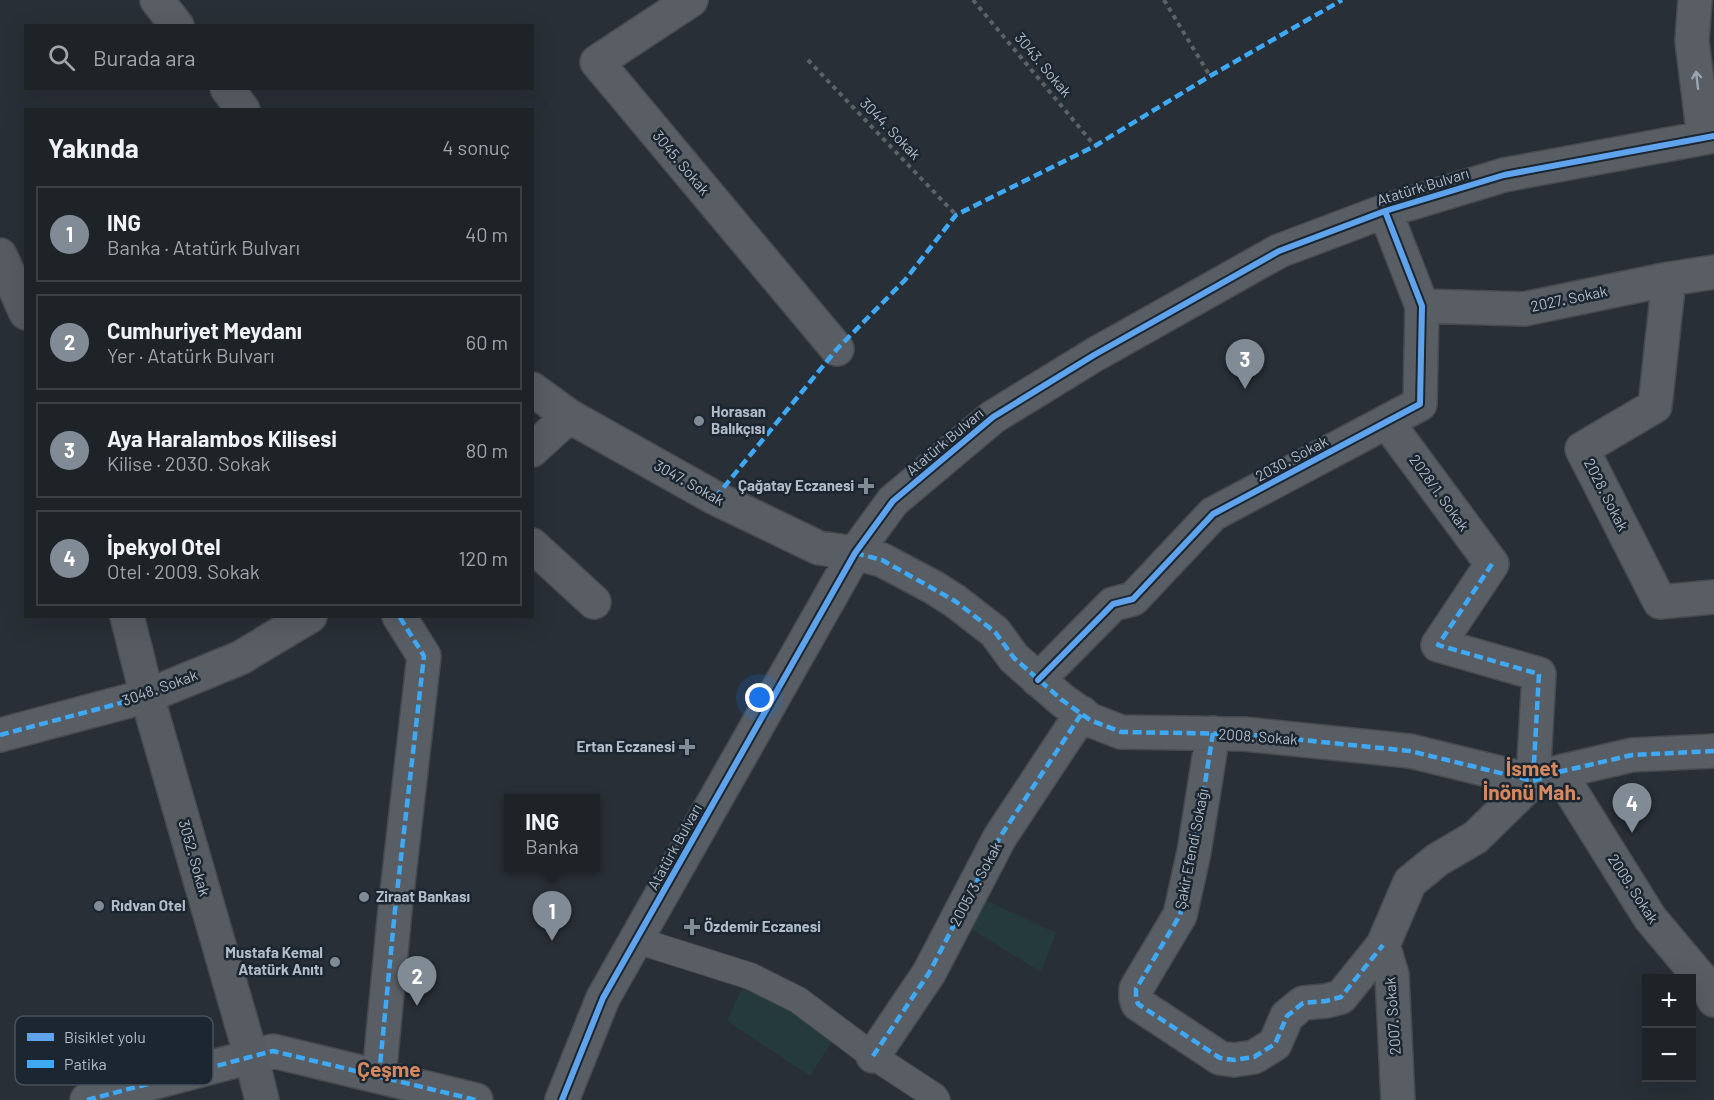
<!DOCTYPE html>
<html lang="tr">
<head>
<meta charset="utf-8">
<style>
	:root { --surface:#1e2328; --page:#2b2f34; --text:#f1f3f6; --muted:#a1a4a8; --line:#3c4045; --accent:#818b95 }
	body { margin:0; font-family:Barlow,sans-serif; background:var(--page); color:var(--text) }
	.controls { position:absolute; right:18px; bottom:18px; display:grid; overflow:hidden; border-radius:0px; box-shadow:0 6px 24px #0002 }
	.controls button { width:54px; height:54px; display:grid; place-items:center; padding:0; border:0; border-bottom:2px solid var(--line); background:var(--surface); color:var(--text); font:30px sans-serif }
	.you { position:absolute; left:760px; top:698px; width:21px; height:21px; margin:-15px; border:4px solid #fff; border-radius:50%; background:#1a73e8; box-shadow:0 0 0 9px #1a73e833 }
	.badge { display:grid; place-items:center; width:39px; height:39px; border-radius:50%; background:var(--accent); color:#fff; font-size:20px; font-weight:700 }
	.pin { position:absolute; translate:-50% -50px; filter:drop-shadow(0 2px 3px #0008) }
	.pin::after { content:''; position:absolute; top:32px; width:21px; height:18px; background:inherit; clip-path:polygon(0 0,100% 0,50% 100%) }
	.popup { position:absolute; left:504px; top:794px; width:96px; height:78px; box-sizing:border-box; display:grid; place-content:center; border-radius:0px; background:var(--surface); filter:drop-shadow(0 2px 4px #0005); font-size:20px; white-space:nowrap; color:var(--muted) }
	.popup b { font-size:22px; color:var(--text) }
	.popup::after { content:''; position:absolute; left:50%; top:100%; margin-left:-12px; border:12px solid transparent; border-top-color:var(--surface) }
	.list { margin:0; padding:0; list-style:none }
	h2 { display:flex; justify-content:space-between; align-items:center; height:78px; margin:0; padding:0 24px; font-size:26px }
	h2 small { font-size:20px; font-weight:400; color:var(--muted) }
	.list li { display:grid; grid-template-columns:39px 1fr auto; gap:18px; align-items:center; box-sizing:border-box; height:96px; margin:0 12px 12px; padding:0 12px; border:2px solid var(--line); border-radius:0px }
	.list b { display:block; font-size:22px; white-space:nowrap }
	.list p { margin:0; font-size:20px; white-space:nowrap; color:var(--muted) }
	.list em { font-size:20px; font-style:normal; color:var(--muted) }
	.icon { flex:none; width:33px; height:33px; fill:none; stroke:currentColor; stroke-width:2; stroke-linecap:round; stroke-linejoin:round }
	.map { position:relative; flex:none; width:1714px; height:1100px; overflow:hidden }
	.search { position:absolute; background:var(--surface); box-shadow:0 6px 24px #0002; left:24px; top:24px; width:510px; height:66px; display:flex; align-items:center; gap:15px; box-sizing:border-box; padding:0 21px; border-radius:0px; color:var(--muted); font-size:22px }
	.panel { position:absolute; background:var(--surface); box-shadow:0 6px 24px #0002; left:24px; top:108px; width:510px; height:510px; border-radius:0px }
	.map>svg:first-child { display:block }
	.green { fill:#253a3c }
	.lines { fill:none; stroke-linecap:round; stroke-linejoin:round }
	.lane-casing { stroke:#464b51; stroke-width:28 }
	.street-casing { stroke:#464b51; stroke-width:36 }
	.secondary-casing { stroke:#464b51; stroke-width:36 }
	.path { stroke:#5b6268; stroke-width:4; stroke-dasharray:4.5 4.5; stroke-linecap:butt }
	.lane { stroke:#585e64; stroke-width:26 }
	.street { stroke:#585e64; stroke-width:33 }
	.secondary { stroke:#575c62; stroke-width:33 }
	.quiet { stroke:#3fa9f5; stroke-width:4.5; stroke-dasharray:9 4.5; stroke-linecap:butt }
	.cycleway-casing { stroke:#1b2631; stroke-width:10 }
	.cycleway { stroke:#60a3ed; stroke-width:6 }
	.oneway { stroke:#9ba4af }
	.poi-dot { fill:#818b95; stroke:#1b2631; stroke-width:2 }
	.labels { text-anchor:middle; stroke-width:5; stroke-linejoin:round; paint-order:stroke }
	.street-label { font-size:15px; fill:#b1bcc8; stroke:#1b2631 }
	.poi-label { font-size:15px; font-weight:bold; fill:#b1bcc8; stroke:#1b2631; text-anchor:start }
	.district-label { font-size:21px; font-weight:bold; fill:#d6895e; stroke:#1b2631 }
	.key { fill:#1b2631; stroke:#48535e; stroke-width:1.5 }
	.key-label { font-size:16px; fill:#b1bcc8 }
</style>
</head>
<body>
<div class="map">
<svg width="1714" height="1100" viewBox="0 0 1714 1100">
	<rect width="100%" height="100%" fill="#282f36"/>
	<path class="green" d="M983,899l73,34 -15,39 -75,-46z
		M747,977l86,63 -23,36 -83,-55z"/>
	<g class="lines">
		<g class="lane-casing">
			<path id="lane" d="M636,940l114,36 48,24 75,56 61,40 3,4"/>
		</g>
		<g class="street-casing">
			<path id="street" d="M157,0l20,26
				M691,0l-94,62 240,287
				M1695,0l-3,41 12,97
				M227,88l16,22
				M1669,279l-14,127 -73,43 78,153 54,-5
				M1422,306l102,3 145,-30 45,-7
				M532,389l37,27 146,82 104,50 36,5 27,7 51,27 22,14 40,31 19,26 48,42 28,20 31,12 123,2 166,17 123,30 26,-9 73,-17 82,-4
				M1387,422l105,142 -54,81 101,29 -6,107 -57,56 -39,23 -27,22 -27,63 9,30 6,125
				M532,450l37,-34
				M532,545l62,57
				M1038,680l75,-76 20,-5 80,-85 207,-110 2,-98 -37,-95
				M1213,733l-19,119 -14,63 -44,74v9l2,6 82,54 14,2 20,-3 21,-13 12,-28 16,-13 23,-2 15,-4 42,-52
				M0,735l147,-39 93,-38 70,-42
				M1559,772l91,146 58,69 6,13
				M873,1056l56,-83 71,-136 82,-124
				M379,1076l16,-166 29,-254 -25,-40
				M87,1100l186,-49 203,49
				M562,1100l41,-102 252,-445 38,-52 100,-84 101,-62 185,-104 106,-40 119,-36 210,-39"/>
		</g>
		<g class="secondary-casing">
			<path id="secondary" d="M0,255l26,58
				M127,616l20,80 104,360 11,44"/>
		</g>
		<path class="path" d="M973,0l122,146
			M1164,0l46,76
			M808,60l148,155"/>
		<use href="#lane" class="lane"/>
		<use href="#street" class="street"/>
		<use href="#secondary" class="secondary"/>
		<path class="quiet" d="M715,498l122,-149 68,-69 51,-65 139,-69 115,-70 132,-76
			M855,553l27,7 73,41 40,31 19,26 48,42 28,20 31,12 123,2 166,17 123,30 26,-9 73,-17 82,-4
			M1492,564l-54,81 101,29 -6,107
			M1213,733l-19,119 -14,63 -44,74v9l2,6 82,54 14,2 20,-3 21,-13 12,-28 16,-13 23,-2 15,-4 42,-52
			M0,735l147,-39
			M873,1056l56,-83 71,-136 82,-124
			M379,1076l16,-166 29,-254 -25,-40
			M87,1100l186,-49 203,49"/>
		<g class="cycleway-casing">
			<path id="cycleway" d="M1038,680l75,-76 20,-5 80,-85 207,-110 2,-98 -37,-95
				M562,1100l41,-102 252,-445 38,-52 100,-84 101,-62 185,-104 106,-40 119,-36 210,-39"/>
		</g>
		<use href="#cycleway" class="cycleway"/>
	</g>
	<defs><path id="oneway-shaft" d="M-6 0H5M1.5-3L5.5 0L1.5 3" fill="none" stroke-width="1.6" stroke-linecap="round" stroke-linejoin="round" transform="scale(1.5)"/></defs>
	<use class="oneway" href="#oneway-shaft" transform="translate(1697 80) rotate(-97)"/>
	<g class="poi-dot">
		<circle cx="699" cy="421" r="6"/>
		<path d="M863 477h6v6h6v6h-6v6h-6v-6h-6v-6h6z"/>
		<path d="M684 738h6v6h6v6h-6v6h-6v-6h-6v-6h6z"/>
		<circle cx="364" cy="897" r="6"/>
		<circle cx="99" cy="906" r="6"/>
		<path d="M689 918h6v6h6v6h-6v6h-6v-6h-6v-6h6z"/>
		<circle cx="335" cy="962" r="6"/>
	</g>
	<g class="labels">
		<g class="street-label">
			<text transform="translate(1043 65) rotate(50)" y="5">3043. Sokak</text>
			<text transform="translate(890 129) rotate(46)" y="5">3044. Sokak</text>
			<text transform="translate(681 163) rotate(50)" y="5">3045. Sokak</text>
			<text transform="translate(1423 187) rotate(-17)" y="5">Atatürk Bulvarı</text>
			<text transform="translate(1569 299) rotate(-12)" y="5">2027. Sokak</text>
			<text transform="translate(945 442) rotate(-40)" y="5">Atatürk Bulvarı</text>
			<text transform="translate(1292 459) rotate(-28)" y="5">2030. Sokak</text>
			<text transform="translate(689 483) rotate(29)" y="5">3047. Sokak</text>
			<text transform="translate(1439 493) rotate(54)" y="5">2028/1. Sokak</text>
			<text transform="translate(1606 495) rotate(63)" y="5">2028. Sokak</text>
			<text transform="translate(160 688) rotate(-20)" y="5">3048. Sokak</text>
			<text transform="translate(1258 737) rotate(4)" y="5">2008. Sokak</text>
			<text transform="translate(675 847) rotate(-61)" y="5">Atatürk Bulvarı</text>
			<text transform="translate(1192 849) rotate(-79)" y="5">Şakir Efendi Sokağı</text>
			<text transform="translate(194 858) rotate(74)" y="5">3052. Sokak</text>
			<text transform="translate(976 884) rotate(-62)" y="5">2005/3. Sokak</text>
			<text transform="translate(1633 889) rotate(57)" y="5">2009. Sokak</text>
			<text transform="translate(1393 1016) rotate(-94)" y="5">2007. Sokak</text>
		</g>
		<g class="poi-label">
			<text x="711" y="417">Horasan<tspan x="711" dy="17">Balıkçısı</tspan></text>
			<text x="854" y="491" text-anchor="end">Çağatay Eczanesi</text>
			<text x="675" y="752" text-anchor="end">Ertan Eczanesi</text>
			<text x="376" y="902">Ziraat Bankası</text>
			<text x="111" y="911">Rıdvan Otel</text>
			<text x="704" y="932">Özdemir Eczanesi</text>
			<text x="323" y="958" text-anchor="end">Mustafa Kemal<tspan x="323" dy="17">Atatürk Anıtı</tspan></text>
		</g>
		<g class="district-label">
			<text x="1532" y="776">İsmet<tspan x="1532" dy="24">İnönü Mah.</tspan></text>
			<text x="389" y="1077">Çeşme</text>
		</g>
	</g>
	<rect x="15" y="1016" width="198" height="69" rx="9" class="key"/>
	<rect x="27" y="1033" width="27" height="8" fill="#60a3ed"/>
	<rect x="27" y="1060" width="27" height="8" fill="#3fa9f5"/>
	<g class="key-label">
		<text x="64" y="1043">Bisiklet yolu</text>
		<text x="64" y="1070">Patika</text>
	</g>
</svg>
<div class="controls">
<button>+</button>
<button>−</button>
</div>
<div class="you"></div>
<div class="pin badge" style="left:552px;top:941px">1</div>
<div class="popup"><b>ING</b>Banka</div>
<div class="pin badge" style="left:417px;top:1006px">2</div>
<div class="pin badge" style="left:1245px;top:389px">3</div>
<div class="pin badge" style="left:1632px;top:833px">4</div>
<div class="search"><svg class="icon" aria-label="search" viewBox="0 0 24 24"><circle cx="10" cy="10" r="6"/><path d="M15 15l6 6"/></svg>Burada ara</div>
<section class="panel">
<h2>Yakında<small>4 sonuç</small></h2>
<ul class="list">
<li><span class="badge">1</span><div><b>ING</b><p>Banka · Atatürk Bulvarı</p></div><em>40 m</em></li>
<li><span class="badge">2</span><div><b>Cumhuriyet Meydanı</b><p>Yer · Atatürk Bulvarı</p></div><em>60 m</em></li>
<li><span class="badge">3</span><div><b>Aya Haralambos Kilisesi</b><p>Kilise · 2030. Sokak</p></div><em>80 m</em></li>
<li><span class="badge">4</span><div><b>İpekyol Otel</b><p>Otel · 2009. Sokak</p></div><em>120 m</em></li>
</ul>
</section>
</div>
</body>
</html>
